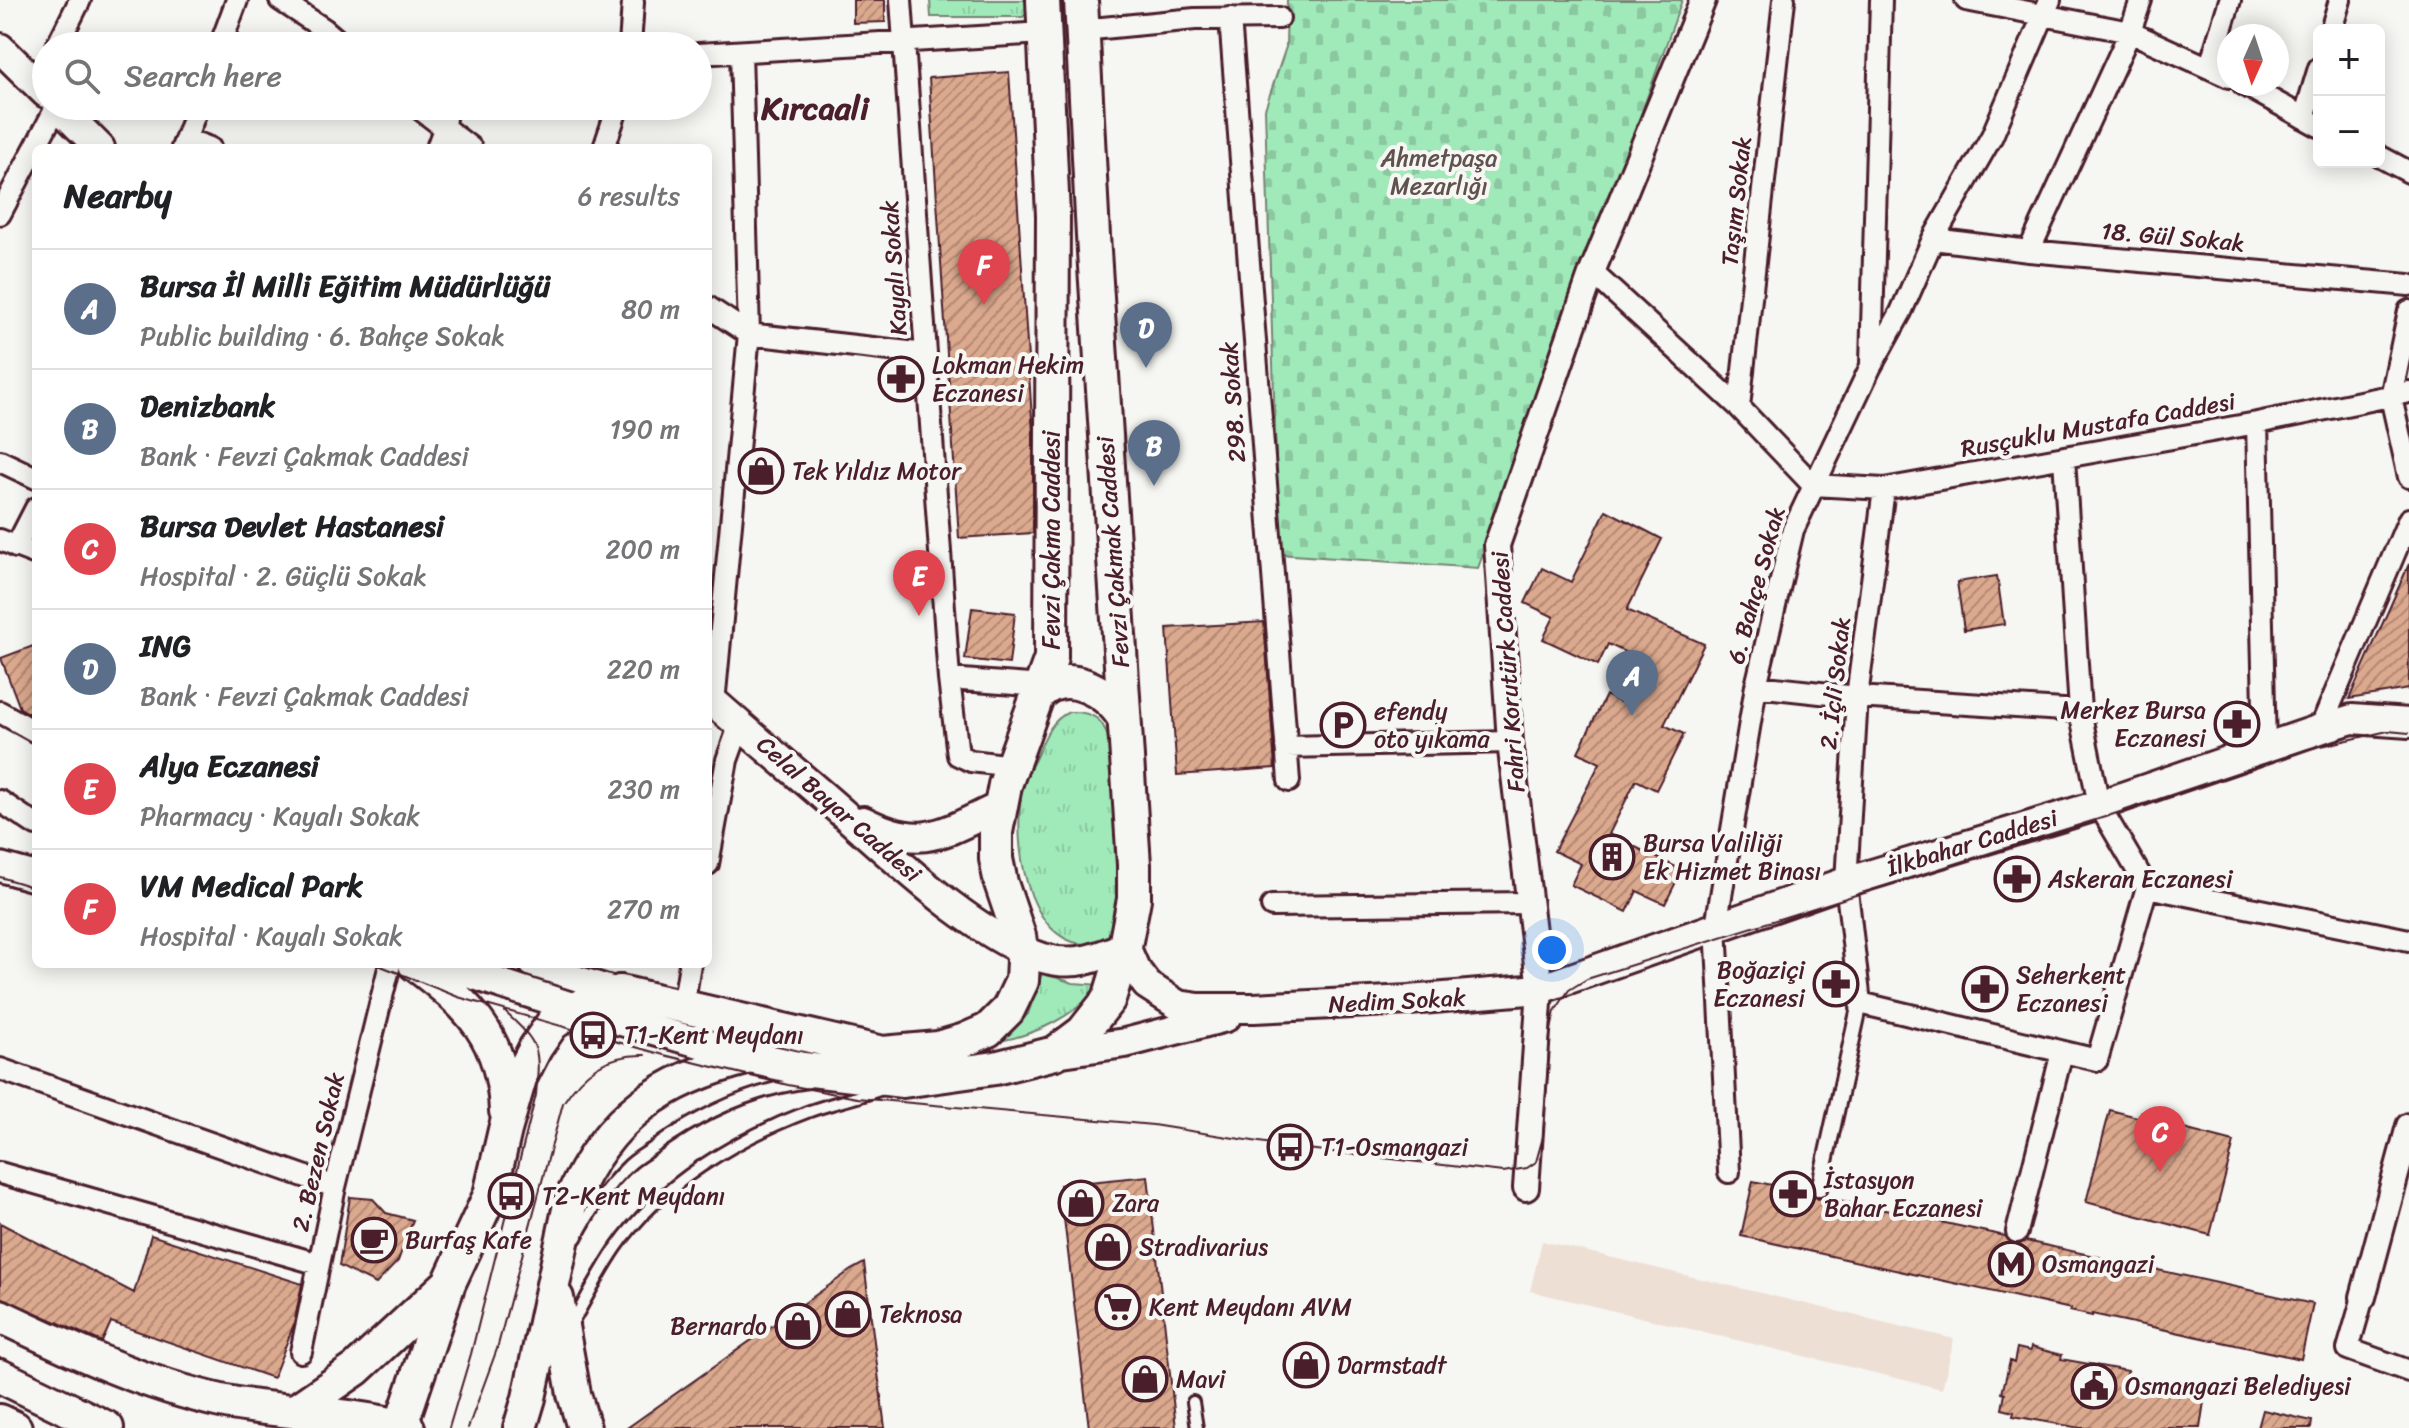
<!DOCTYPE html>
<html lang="en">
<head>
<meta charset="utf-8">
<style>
	:root { --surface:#fff; --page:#f2f2f2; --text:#202124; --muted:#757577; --line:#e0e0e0; --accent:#4a1f2b }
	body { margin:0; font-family:Sriracha,sans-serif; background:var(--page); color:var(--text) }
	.controls { position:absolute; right:24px; top:24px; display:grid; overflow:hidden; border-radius:12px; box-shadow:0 4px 20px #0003 }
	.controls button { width:72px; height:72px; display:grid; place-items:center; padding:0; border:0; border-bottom:2px solid var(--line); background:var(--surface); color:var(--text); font:40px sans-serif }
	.compass { position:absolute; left:2217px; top:24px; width:72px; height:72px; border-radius:50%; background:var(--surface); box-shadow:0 4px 20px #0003; rotate:183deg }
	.you { position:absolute; left:1552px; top:950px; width:28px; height:28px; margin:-20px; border:6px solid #fff; border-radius:50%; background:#1a73e8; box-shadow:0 0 0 12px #1a73e833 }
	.badge { display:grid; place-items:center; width:52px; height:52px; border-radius:50%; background:var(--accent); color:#fff; font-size:26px; font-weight:700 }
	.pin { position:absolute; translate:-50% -66px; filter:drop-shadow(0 2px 4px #0008) }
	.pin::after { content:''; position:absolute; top:42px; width:28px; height:24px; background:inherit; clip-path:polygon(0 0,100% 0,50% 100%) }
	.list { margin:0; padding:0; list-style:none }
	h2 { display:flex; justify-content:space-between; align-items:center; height:104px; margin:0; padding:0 32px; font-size:34px }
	h2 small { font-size:26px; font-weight:400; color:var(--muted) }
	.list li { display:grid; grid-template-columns:52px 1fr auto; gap:24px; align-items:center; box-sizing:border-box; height:120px; padding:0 32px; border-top:2px solid var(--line) }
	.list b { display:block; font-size:30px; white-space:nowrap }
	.list p { margin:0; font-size:26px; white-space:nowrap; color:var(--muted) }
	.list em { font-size:26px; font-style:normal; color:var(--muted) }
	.icon { flex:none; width:44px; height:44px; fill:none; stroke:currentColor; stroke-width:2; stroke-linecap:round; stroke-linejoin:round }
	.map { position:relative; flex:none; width:2409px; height:1428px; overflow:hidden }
	.search { position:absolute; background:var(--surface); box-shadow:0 4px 20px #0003; left:32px; top:32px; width:680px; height:88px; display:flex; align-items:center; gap:20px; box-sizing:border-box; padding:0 28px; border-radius:44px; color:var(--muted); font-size:30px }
	.panel { position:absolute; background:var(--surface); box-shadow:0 4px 20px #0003; left:32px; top:144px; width:680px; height:824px; border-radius:12px }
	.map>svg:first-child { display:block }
	.built { fill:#eedfd4 }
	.grass { fill:url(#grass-tufts); stroke:#758472; stroke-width:2 }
	.cemetery { fill:url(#cemetery-stones); stroke:#758472; stroke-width:2 }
	.building { fill:url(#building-hatch); stroke:#4a1f2b; stroke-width:2 }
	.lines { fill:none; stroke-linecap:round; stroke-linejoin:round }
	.service-casing { stroke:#4a1f2b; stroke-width:16 }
	.pedestrian-casing { stroke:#4a1f2b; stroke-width:20 }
	.minor-casing { stroke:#4a1f2b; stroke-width:26 }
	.tertiary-casing { stroke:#4a1f2b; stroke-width:30 }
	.secondary-casing { stroke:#4a1f2b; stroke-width:34 }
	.primary-casing { stroke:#4a1f2b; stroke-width:38 }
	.trunk-casing { stroke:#4a1f2b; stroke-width:38 }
	.service { stroke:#f6f6f2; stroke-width:10 }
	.pedestrian { stroke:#f6f6f2; stroke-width:14 }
	.minor { stroke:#f6f6f2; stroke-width:20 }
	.tertiary { stroke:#f6f6f2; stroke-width:24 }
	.secondary { stroke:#f6f6f2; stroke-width:28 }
	.primary { stroke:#f6f6f2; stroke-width:32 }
	.trunk { stroke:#f6f6f2; stroke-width:32 }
	.tram { stroke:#4a1f2b; stroke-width:2 }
	.labels { text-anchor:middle; stroke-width:8; stroke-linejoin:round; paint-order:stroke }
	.park-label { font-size:24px; fill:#60524f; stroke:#f6f6f2 }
	.street-label { font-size:24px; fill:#4a1f2b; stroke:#f6f6f2 }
	.poi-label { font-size:24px; fill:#4a1f2b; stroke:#f6f6f2; text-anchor:start }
	.district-label { font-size:32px; font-weight:bold; fill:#4a1f2b; stroke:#f6f6f2 }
</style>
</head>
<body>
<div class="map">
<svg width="2409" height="1428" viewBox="0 0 2409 1428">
	<defs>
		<pattern id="grass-tufts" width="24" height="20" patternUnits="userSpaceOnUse" patternTransform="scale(2)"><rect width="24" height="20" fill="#a0eaba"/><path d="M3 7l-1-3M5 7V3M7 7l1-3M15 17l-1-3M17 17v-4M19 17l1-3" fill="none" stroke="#8bc8a0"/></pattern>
		<pattern id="cemetery-stones" width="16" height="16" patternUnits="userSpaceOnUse" patternTransform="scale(2)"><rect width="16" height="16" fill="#a0eaba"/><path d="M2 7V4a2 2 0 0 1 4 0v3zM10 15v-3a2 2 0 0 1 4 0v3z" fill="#8bc8a0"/></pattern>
		<pattern id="building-hatch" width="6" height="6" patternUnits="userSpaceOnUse" patternTransform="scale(2)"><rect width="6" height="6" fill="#dba98e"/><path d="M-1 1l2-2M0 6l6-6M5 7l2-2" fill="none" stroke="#b48974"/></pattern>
	</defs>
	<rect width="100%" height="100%" fill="#f6f6f2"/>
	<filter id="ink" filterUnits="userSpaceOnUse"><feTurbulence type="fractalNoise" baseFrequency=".0125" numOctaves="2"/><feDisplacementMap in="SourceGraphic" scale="16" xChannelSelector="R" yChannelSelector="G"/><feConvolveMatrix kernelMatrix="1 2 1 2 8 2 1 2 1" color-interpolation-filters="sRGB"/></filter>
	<g filter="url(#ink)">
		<path class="built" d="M1542,1241l412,98 -12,50 -412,-98z"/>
		<path class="grass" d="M930,0h101v8l-8,9h-92z
			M1069,712c33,-1 37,14 43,43l10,153 -12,32c-12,3 -25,6 -37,2 -52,-18 -61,-114 -49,-159 3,-10 9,-19 13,-28 8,-18 13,-34 32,-43z
			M1042,973l31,10 27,2v4c-31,28 -59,44 -100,52l28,-27z"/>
		<path class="cemetery" d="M1287,0h395l-204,568 -199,-14 -14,-445 21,-62z"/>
		<path class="building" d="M853,0h32v22l-32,1z
			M1009,72l24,362v99l-74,5 -30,-460z
			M1606,510l56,29 -35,71 77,34 -40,81 20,9 -28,56 -20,-10 -27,54 73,36 -17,34 -28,-13 -10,21 -56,-27 10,-21 -27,-13 46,-88 -22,-11 28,-57 22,11 22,-42 -42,-20 -10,21 -55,-26 11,-22 -29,-14 17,-35 29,14z
			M2409,564v125l-60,10z
			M1997,576l7,48 -40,6 -7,-48z
			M972,608l43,5 -6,51 -44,-5z
			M1264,622l11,146 -98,7 -10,-147z
			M36,645v72l-16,-9 -19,-50z
			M2110,1110l124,32 -24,93 -124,-33z
			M1148,1176l28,252h-87l-29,-243z
			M1753,1181l57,12 8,6 7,-2 180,39 10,9 11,-4 287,63 -12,55 -209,-45v2l-22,-5 1,-2 -330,-73z
			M350,1197l23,2 13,14 27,7 -15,41 -22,23 -37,-18z
			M0,1223l134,70 17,-58 151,49 -8,40 -21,54 -162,-56 -9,20 -102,-45z
			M864,1263l21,165h-258l224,-158z
			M2031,1347l31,8 -1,4 67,12 -2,5 67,12 -1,4 13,3 -5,33h-120l-67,-12 1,-4 -12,-3 3,-15 -3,-1 8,-32 4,2 3,-15 13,3z
			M2263,1410l49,11 -1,7h-53z"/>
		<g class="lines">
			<g class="service-casing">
				<path id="service" d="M576,1238c13,-25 29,-50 50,-70 8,-9 20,-15 30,-22 46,-33 96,-57 153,-64
					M570,1327c15,-26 29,-54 46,-79 44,-64 120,-109 191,-136 24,-9 51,-14 75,-23
					M1193,1402l4,26"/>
			</g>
			<g class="pedestrian-casing">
				<path id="pedestrian" d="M1819,1189l41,-186"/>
			</g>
			<g class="minor-casing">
				<path id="minor" d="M280,0l44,29 20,17
					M901,0l48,679 93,7
					M1966,0l164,32 99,45
					M1230,18l59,763
					M1082,30l113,-11 84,-1
					M2331,30l9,-30
					M57,46l23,-46
					M220,46l17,-46
					M630,46l3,-44
					M698,54l345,-21
					M2210,66l20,-66
					M2243,84l76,42
					M416,106l55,42
					M2304,118l15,-50
					M186,139l24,9
					M182,148l16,-42
					M437,148l7,-19 2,-23
					M604,148l14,-42
					M2379,156l30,16
					M0,214l57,-108
					M1933,239l96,12 380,34
					M2029,251l101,-219 11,-32
					M1592,272l147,135 74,78 71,4 373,-66 152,-31
					M708,307l41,27 177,20
					M2409,311l-18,86 18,80
					M1871,364l10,-364
					M1739,407l45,-407
					M2257,423l8,324
					M2064,458l16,253 19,94 48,82
					M0,461l36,17
					M1884,489l-27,208 -11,185 14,121 237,57 50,-173
					M0,540l36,14
					M16,547l20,-39
					M949,679l9,76 13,6 41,5
					M1756,686l101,11 223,14
					M714,703l35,-369 -8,-282
					M0,712l36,20
					M2320,729l89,-210
					M1286,747l224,-5
					M0,801l36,24
					M708,864l19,-104 13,-36
					M2147,887l262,53
					M1272,906l256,-3
					M683,1007l7,-43
					M0,1069l335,118
					M1729,1172l-13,-246 40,-240 37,-156 77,-162 31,-56 32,-73 59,-103 58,-136
					M0,1173l319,91
					M2017,1232l45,-180
					M2363,1297l-15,52 61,22
					M301,1352l34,-165 55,-223"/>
			</g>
			<g class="tertiary-casing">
				<path id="tertiary" d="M532,964l88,28
					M1526,1188l14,-199 -30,-247 -13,-197 95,-273 111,-272
					M2363,1297l46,-171"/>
			</g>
			<g class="secondary-casing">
				<path id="secondary" d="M0,48l46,45
					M58,106l42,42
					M708,697c42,38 87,74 129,111 55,48 137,128 206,150 31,9 54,0 82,-12l10,23 12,16 31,20 21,3h55l155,-8 131,-11 306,-107 253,-77 221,-76 32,-10 57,4
					M863,821c61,31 81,11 138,-15
					M0,867l36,10
					M441,964l134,44 175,49
					M1055,1053l70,-10 101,-26"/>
			</g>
			<g class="primary-casing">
				<path id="primary" d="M1039,694c26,-27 69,-3 84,23
					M620,992l263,61 55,-5 27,-8 23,-10 20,-20 14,-29 1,-21 -4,-24 -18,-53 -5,-24v-27l9,-47 46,-127 2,-442 -10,-216
					M750,1057l53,12 100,12 92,-13 60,-15 28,-21 26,-33 16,-53 9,-47v-34l-41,-629 -12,-236"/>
			</g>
			<g class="trunk-casing">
				<path id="trunk" d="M415,964c55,42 88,73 91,147
					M557,1298l17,96 10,34
					M0,1316c72,34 143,68 221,85 62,13 126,11 187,27
					M0,1376l107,52
					M295,1411l61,-42 93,-86 41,-88 15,-65 15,-52 16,-31 16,-23 23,-16 45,-16
					M0,1421l15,7
					M400,1428l48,-142
					M520,1428l9,-30 42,-198c37,-84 92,-121 179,-143"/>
			</g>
			<use href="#service" class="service"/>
			<use href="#pedestrian" class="pedestrian"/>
			<use href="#minor" class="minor"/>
			<use href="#tertiary" class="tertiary"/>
			<use href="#secondary" class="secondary"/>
			<use href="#primary" class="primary"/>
			<use href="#trunk" class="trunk"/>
			<path class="tram" d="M0,877l36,11
				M376,964l82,33 206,58 124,30 69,13 296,27 137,22 213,25 24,-4 9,-6 7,-25 7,-102 5,-24 14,-21 18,-11 518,-162 203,-68 80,-18 21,2
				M449,1428l22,-74 65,-259c4,-47 4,-51 -31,-83
				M468,1428l29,-79 66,-246c20,-31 43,-49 82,-48"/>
		</g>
	</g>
	<defs>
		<g id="pharmacy-ring" transform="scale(2.3)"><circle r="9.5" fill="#f6f6f2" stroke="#4a1f2b" stroke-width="1.5"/><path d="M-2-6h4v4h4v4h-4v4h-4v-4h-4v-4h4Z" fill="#4a1f2b"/></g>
		<g id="shop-ring" transform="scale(2.3)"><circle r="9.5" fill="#f6f6f2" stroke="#4a1f2b" stroke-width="1.5"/><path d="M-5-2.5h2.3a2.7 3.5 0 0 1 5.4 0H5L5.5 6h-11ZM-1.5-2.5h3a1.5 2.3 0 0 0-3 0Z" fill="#4a1f2b"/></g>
		<g id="parking-ring" transform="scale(2.3)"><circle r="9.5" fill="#f6f6f2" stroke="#4a1f2b" stroke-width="1.5"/><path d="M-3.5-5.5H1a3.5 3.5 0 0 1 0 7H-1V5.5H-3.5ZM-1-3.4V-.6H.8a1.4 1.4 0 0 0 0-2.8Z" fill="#4a1f2b"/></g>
		<g id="building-ring" transform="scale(2.3)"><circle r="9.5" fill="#f6f6f2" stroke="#4a1f2b" stroke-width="1.5"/><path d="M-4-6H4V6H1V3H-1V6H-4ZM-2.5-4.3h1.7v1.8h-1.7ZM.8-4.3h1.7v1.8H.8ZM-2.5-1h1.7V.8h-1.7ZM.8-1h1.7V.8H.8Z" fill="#4a1f2b"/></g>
		<g id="bus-ring" transform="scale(2.3)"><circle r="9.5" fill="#f6f6f2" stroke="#4a1f2b" stroke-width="1.5"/><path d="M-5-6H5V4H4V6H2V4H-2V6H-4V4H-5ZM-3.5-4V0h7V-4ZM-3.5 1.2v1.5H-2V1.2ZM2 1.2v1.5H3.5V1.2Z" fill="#4a1f2b"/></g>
		<g id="cafe-ring" transform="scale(2.3)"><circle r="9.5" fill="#f6f6f2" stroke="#4a1f2b" stroke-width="1.5"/><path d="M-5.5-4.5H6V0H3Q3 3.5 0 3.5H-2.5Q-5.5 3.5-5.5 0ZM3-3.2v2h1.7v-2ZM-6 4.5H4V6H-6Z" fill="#4a1f2b"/></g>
		<g id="metro-ring" transform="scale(2.3)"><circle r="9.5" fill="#f6f6f2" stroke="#4a1f2b" stroke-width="1.5"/><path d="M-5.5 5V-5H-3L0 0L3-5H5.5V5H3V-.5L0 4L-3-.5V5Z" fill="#4a1f2b"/></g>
		<g id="supermarket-ring" transform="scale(2.3)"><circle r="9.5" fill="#f6f6f2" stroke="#4a1f2b" stroke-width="1.5"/><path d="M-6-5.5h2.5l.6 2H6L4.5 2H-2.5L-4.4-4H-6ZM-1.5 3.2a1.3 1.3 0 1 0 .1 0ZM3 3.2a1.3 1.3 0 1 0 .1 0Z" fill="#4a1f2b"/></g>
		<g id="civic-ring" transform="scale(2.3)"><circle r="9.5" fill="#f6f6f2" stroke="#4a1f2b" stroke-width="1.5"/><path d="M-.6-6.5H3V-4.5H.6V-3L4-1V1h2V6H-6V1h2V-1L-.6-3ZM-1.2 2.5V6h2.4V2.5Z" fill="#4a1f2b"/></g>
	</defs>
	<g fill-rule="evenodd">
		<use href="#pharmacy-ring" x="901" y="379"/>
		<use href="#shop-ring" x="761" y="471"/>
		<use href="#pharmacy-ring" x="2237" y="724"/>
		<use href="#parking-ring" x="1343" y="725"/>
		<use href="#building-ring" x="1612" y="857"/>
		<use href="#pharmacy-ring" x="2017" y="879"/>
		<use href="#pharmacy-ring" x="1836" y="984"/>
		<use href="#pharmacy-ring" x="1985" y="989"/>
		<use href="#bus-ring" x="593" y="1035"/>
		<use href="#bus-ring" x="1290" y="1147"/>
		<use href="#pharmacy-ring" x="1793" y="1194"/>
		<use href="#bus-ring" x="511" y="1196"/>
		<use href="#shop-ring" x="1081" y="1203"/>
		<use href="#cafe-ring" x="374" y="1240"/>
		<use href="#shop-ring" x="1108" y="1247"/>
		<use href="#metro-ring" x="2011" y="1264"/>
		<use href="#supermarket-ring" x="1118" y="1307"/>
		<use href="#shop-ring" x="848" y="1314"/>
		<use href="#shop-ring" x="798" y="1326"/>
		<use href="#shop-ring" x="1306" y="1365"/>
		<use href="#shop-ring" x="1145" y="1379"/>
		<use href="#civic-ring" x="2094" y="1386"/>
	</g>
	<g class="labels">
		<g class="park-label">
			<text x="1439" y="166">Ahmetpaşa<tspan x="1439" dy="28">Mezarlığı</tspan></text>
		</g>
		<g class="street-label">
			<text transform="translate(1736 201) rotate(-84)" y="8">Taşım Sokak</text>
			<text transform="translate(2173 237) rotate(5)" y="8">18. Gül Sokak</text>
			<text transform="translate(894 268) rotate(-94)" y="8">Kayalı Sokak</text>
			<text transform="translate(1233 402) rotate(-94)" y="8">298. Sokak</text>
			<text transform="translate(2098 425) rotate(-10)" y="8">Rusçuklu Mustafa Caddesi</text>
			<text transform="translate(1051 540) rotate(-90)" y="8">Fevzi Çakma Caddesi</text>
			<text transform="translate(1113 552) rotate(-94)" y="8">Fevzi Çakmak Caddesi</text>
			<text transform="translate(1756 585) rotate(-75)" y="8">6. Bahçe Sokak</text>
			<text transform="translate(1508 672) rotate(-94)" y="8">Fahri Korutürk Caddesi</text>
			<text transform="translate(1835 683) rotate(-84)" y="8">2. İçli Sokak</text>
			<text transform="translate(839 809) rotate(41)" y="8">Celal Bayar Caddesi</text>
			<text transform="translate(1972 843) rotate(-17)" y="8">İlkbahar Caddesi</text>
			<text transform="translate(1397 1001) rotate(-3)" y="8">Nedim Sokak</text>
			<text transform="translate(318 1152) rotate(-77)" y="8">2. Bezen Sokak</text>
		</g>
		<g class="poi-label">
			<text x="932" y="373">Lokman Hekim<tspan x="932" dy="28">Eczanesi</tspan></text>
			<text x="792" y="479">Tek Yıldız Motor</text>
			<text x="2206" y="718" text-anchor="end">Merkez Bursa<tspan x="2206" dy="28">Eczanesi</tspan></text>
			<text x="1374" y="719">efendy<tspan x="1374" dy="28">oto yıkama</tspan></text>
			<text x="1643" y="851">Bursa Valiliği<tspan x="1643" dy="28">Ek Hizmet Binası</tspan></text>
			<text x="2048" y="887">Askeran Eczanesi</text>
			<text x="1805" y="978" text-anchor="end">Boğaziçi<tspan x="1805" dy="28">Eczanesi</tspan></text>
			<text x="2016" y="983">Seherkent<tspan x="2016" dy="28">Eczanesi</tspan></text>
			<text x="624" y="1043">T1-Kent Meydanı</text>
			<text x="1321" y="1155">T1-Osmangazi</text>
			<text x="1824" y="1188">İstasyon<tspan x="1824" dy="28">Bahar Eczanesi</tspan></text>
			<text x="542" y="1204">T2-Kent Meydanı</text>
			<text x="1112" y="1211">Zara</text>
			<text x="405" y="1248">Burfaş Kafe</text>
			<text x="1139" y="1255">Stradivarius</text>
			<text x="2042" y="1272">Osmangazi</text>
			<text x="1149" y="1315">Kent Meydanı AVM</text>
			<text x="879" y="1322">Teknosa</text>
			<text x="767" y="1334" text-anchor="end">Bernardo</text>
			<text x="1337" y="1373">Darmstadt</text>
			<text x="1176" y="1387">Mavi</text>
			<text x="2125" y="1394">Osmangazi Belediyesi</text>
		</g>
		<g class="district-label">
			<text x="815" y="119">Kırcaali</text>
		</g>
	</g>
</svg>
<div class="controls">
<button>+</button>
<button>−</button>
</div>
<svg class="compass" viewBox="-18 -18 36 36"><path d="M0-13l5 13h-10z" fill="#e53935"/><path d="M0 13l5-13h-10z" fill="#757577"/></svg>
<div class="you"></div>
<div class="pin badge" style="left:1632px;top:716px;background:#5c6f8a">A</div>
<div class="pin badge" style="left:1154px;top:486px;background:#5c6f8a">B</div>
<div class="pin badge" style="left:2160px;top:1172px;background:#e0444e">C</div>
<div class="pin badge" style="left:1146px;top:368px;background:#5c6f8a">D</div>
<div class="pin badge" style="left:919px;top:616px;background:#e0444e">E</div>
<div class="pin badge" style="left:984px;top:305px;background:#e0444e">F</div>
<div class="search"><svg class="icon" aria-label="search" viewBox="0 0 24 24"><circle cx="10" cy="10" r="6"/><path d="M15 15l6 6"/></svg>Search here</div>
<section class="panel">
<h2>Nearby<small>6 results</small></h2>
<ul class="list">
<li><span class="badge" style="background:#5c6f8a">A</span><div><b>Bursa İl Milli Eğitim Müdürlüğü</b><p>Public building · 6. Bahçe Sokak</p></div><em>80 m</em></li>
<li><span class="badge" style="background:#5c6f8a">B</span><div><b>Denizbank</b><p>Bank · Fevzi Çakmak Caddesi</p></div><em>190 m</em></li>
<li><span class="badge" style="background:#e0444e">C</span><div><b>Bursa Devlet Hastanesi</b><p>Hospital · 2. Güçlü Sokak</p></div><em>200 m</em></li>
<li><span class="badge" style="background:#5c6f8a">D</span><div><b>ING</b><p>Bank · Fevzi Çakmak Caddesi</p></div><em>220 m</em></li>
<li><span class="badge" style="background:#e0444e">E</span><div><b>Alya Eczanesi</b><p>Pharmacy · Kayalı Sokak</p></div><em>230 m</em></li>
<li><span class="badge" style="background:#e0444e">F</span><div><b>VM Medical Park</b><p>Hospital · Kayalı Sokak</p></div><em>270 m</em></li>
</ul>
</section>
</div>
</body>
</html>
